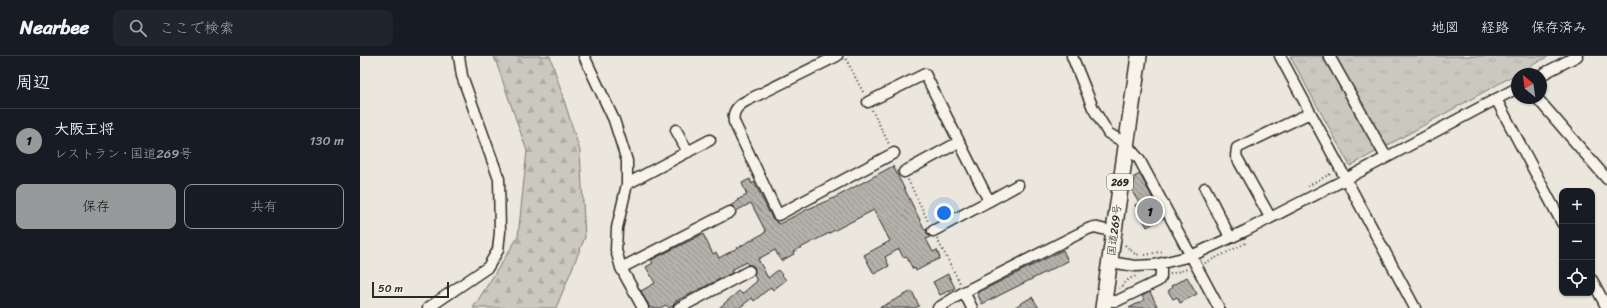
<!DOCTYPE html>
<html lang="ja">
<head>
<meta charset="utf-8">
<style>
	:root { --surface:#171b24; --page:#20242c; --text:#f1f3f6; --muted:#9ea1a6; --line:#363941; --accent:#98999b }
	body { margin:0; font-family:Sriracha,"Klee One",sans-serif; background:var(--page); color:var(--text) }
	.controls { position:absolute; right:12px; bottom:12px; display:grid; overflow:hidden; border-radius:8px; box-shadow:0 1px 3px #0004 }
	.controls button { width:36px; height:36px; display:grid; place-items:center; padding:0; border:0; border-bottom:1px solid var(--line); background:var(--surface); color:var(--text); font:20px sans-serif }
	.compass { position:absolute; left:1151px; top:12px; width:36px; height:36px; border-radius:50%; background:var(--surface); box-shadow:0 1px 3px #0004; rotate:331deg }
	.scale { position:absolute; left:12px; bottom:10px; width:77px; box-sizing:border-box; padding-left:4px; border:2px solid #2b2b2b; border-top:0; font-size:11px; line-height:14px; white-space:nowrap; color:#2b2b2b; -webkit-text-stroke:3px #f7f3e8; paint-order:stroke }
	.you { position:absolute; left:584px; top:157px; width:14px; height:14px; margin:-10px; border:3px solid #fff; border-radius:50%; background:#1a73e8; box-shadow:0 0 0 6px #1a73e833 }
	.badge { display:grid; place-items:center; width:26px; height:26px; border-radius:50%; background:var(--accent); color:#111; font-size:13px; font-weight:700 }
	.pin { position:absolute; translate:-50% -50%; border:2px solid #fff; box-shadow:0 1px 4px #0006 }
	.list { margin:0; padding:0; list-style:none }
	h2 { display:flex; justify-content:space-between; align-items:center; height:52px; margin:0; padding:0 16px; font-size:17px }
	h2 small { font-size:13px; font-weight:400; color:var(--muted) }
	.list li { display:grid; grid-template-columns:26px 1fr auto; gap:12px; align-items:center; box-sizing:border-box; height:64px; padding:0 16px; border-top:1px solid var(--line) }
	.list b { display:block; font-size:15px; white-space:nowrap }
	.list p { margin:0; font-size:13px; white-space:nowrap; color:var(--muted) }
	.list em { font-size:13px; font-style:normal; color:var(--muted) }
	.actions { display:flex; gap:8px; padding:12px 16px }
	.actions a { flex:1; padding:9px 0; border:1px solid var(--accent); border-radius:8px; text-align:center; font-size:14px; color:var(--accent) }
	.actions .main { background:var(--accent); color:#111 }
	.icon { flex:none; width:22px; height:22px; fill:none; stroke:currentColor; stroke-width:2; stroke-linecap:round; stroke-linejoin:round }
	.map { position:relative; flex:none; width:1247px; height:252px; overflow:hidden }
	header { display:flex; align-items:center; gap:24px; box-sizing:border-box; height:56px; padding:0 20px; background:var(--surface); border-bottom:1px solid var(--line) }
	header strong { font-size:19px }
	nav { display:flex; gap:22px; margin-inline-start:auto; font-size:14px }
	.search { width:280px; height:36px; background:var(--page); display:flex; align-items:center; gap:10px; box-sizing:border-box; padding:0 14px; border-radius:8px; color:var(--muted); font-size:15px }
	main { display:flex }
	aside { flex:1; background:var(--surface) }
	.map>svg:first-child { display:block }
	.forest { fill:url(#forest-firs); stroke:#7b7a75 }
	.park { fill:url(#park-tufts); stroke:#7b7a75 }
	.building { fill:url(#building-back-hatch); stroke:#2b2b2b }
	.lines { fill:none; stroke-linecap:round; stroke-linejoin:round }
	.minor-casing { stroke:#2b2b2b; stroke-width:13 }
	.highway-casing { stroke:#2b2b2b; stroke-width:18 }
	.path { stroke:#2b2b2b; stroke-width:2; stroke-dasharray:1 3; stroke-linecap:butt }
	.minor { stroke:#f7f3e8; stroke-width:10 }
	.highway { stroke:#f7f3e8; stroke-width:15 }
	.labels { text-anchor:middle; stroke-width:3; stroke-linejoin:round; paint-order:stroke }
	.shield { fill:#f7f3e8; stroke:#686764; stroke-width:1 }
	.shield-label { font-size:10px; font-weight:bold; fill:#2b2b2b }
	.street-label { font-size:11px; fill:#2b2b2b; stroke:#f7f3e8 }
</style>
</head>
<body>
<header>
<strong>Nearbee</strong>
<div class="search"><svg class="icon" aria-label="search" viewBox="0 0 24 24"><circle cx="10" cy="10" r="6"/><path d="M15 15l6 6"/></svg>ここで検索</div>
<nav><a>地図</a><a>経路</a><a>保存済み</a></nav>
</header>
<main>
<aside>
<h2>周辺<small></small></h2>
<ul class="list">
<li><span class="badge">1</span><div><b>大阪王将</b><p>レストラン · 国道269号</p></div><em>130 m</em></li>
</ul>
<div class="actions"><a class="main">保存</a><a>共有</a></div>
</aside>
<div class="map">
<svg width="1247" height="252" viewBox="0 0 1247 252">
	<defs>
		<pattern id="forest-firs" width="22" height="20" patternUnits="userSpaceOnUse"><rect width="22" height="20" fill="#cbc8bf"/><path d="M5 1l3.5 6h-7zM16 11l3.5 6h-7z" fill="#aeaca4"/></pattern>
		<pattern id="park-tufts" width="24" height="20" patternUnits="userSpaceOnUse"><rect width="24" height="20" fill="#cbc8bf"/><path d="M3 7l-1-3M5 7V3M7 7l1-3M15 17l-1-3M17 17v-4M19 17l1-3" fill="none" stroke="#aeaca4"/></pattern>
		<pattern id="building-back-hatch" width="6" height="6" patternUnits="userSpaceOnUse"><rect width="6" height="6" fill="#b5b2ab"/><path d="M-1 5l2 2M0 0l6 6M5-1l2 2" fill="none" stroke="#93918b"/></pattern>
	</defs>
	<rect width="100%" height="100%" fill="#ebe7dd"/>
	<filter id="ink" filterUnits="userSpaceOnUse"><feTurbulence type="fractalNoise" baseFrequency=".025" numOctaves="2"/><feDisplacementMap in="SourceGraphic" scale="8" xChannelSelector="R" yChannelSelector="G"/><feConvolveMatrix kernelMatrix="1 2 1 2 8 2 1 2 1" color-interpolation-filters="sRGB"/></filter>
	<g filter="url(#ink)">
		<path class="forest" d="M134,0h56l30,95 5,86 -29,71h-83l45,-71 9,-86z"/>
		<path class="park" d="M930,0h259l-199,110z"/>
		<path class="building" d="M533,110l32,64 2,-1v5l3,3 -4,2 7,13 4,-2 3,8 -24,13 -1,-3 -2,1 -7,-13 -3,1 -4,-8 -14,8 4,9 -15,8 -10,-19 26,-14 -16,-31 -66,34 -15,8 1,2 -13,7 -6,-11 -17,9 10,19 10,-8 8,10 -13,10 -2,-3 -17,14 -2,-3 -13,10h-20l20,-17 3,3 15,-13 -3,-6 1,-7 -3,-3h-4l-1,-3 -16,8 1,3 -56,28 -3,5 -4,2 -3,-3 -6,3h-10l-9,-17 14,-8 -9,-16 7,-4 -2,-3 52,-26 10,20 3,-2 3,6 47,-26 -15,-29 -15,8 -2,-4 -4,-1 8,-5 -1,-1 10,-5 -5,-12 8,-4 2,5 2,-2 18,36 7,6 29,-15 28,-12z
			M780,118l23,44 -16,9 -12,-22 4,-2 -6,-10 1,-16z
			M703,194l5,11 -86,43 -5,-11z
			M588,218l7,14 -15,7 -7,-13z
			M827,221l10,17 -17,9 -3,-6 -4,2 -5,-8 4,-3 -1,-2z
			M552,235l7,15 -4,2h-36z
			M790,236l8,16h-29l15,-8 -2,-4z
			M672,241l7,11h-26z"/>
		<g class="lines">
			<g class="minor-casing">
				<path id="minor" d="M224,0l30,64 13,41v23l-10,44 -1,22 5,18 22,40
					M477,0l-91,45c-9,5 -14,11 -12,21l44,93 116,-62
					M712,0l21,52 15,25 17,10 14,16 80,149
					M920,0l135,252
					M969,0l57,101
					M1181,19l36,-19
					M1177,42l70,81
					M1136,43l66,124
					M508,46l57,-28 64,127 -56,30
					M316,74l12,22
					M544,116l55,-30
					M267,128l83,-44
					M845,132l25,49
					M629,145l29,-16
					M910,161l-34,-61 1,-8 73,-35
					M750,206l25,4 19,-1 37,-9 54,-25 101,-52 171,-91
					M261,212l109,-56
					M1232,224l15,28
					M604,236l8,16
					M744,245h13l41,-20 3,-4v-13
					M68,252l60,-41 10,-17 2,-18 -1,-53 -37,-103 -3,-20
					M319,252l70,-37
					M578,252l26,-16 124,-63 6,-2 20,5"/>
			</g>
			<g class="highway-casing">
				<path id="highway" d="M743,252l36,-252"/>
			</g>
			<path class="path" d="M486,3l18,35
				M512,54l17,34
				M548,124l21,43
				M948,130l24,-13
				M577,183l23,44
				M765,189l10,9 6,1
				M785,199l19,-4
				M845,207l41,-20
				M810,218l17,-5
				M759,233l10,-10 7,-3"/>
			<use href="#minor" class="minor"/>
			<use href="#highway" class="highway"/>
		</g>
	</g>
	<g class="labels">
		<rect class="shield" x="747" y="118" width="26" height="16" rx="3"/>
		<g class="shield-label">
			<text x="760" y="130">269</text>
		</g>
		<g class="street-label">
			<text transform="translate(754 174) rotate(-83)" y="4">国道269号</text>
		</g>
	</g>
</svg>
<div class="controls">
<button>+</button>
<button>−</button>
<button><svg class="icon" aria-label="locate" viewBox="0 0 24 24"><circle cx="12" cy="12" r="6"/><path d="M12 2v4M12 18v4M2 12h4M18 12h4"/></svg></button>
</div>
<svg class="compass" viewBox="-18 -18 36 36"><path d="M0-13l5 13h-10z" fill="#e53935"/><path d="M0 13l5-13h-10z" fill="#9ea1a6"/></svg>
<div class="scale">50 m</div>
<div class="you"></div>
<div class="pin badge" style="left:790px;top:155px">1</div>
</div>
</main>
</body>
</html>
